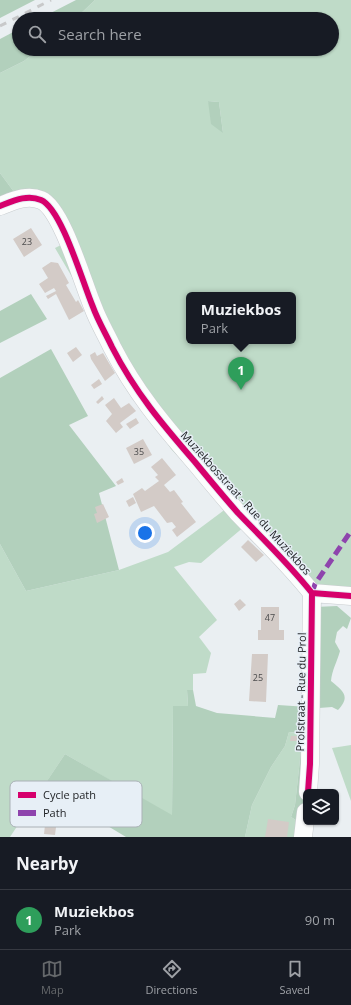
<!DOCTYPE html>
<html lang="en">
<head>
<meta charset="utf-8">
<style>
	:root { --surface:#171b24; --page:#20242c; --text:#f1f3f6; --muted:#9ea1a6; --line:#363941; --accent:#65686b }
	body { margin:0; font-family:"Open Sans",sans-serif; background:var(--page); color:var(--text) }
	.controls { position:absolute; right:12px; bottom:12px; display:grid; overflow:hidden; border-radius:6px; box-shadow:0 1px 3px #0004 }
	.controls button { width:36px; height:36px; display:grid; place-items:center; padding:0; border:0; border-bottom:1px solid var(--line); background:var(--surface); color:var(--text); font:20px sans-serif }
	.you { position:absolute; left:145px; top:533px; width:14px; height:14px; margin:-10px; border:3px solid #fff; border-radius:50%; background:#1a73e8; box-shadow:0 0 0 6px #1a73e833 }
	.badge { display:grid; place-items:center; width:26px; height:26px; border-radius:50%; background:var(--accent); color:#fff; font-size:13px; font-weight:700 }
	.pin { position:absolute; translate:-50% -33px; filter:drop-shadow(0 1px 2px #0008) }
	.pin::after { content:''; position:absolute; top:21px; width:14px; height:12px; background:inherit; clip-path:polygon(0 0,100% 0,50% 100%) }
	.popup { position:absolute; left:186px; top:292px; width:110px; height:52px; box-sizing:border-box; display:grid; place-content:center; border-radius:6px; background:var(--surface); filter:drop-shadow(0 1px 3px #0005); font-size:13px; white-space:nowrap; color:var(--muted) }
	.popup b { font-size:15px; color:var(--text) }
	.popup::after { content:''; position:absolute; left:50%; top:100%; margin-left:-8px; border:8px solid transparent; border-top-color:var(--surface) }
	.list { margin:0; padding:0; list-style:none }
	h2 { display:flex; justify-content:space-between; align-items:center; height:52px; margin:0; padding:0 16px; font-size:17px }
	h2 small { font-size:13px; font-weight:400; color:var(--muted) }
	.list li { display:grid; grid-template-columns:26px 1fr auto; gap:12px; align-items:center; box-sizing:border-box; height:60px; padding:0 16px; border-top:1px solid var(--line) }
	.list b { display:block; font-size:15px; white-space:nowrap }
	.list p { margin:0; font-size:13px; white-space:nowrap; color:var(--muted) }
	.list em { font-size:13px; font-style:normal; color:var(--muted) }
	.icon { flex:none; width:22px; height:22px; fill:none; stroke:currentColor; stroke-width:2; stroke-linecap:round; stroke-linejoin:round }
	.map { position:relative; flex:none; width:351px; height:837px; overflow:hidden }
	.search { position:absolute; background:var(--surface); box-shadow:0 1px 3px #0004; left:12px; right:12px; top:12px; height:44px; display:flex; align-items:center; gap:10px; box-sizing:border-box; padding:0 14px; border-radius:22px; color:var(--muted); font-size:15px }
	.sheet { height:112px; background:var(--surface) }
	nav { display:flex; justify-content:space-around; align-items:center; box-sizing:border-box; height:56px; border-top:1px solid var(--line); background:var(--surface); font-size:11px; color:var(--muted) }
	nav a { display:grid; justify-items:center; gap:2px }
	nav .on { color:var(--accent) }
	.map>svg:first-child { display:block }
	.green { fill:#bfdbc8; fill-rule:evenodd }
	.forest { fill:#b2d0bc }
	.building { fill:#d3cbc7 }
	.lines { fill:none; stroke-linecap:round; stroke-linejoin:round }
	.minor-casing { stroke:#c8cccf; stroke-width:19 }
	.minor { stroke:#fcfdfd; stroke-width:18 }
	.rail { stroke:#c8c9ca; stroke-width:3; stroke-dasharray:7 7; stroke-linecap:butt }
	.quiet { stroke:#8e44ad; stroke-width:5; stroke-dasharray:10 5; stroke-linecap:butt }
	.cycleway-casing { stroke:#e7eff6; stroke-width:8 }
	.cycleway { stroke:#d6006c; stroke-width:6 }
	.labels { text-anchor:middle; stroke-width:3; stroke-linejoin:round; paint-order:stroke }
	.number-label { font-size:9px; fill:#4a4a4b }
	.street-label { font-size:11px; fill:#1d1f22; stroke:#e7eff6 }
	.key { fill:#e7eff6; stroke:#aab1b6; stroke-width:1 }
	.key-label { font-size:11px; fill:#1d1f22 }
</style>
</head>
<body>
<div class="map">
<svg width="351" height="837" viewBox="0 0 351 837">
	<rect width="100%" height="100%" fill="#eaeff2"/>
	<path class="green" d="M95,0h256v594l-32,-7 -74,-61 -44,37 -12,-1 -15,5 43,53 -18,17 12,16 -5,20 -13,1v16h-6l1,16h-15l-1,110 -107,-62 -55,83h-10v-293l26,47 93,-21 49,-18 59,-44 -56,-59 -78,-119 3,-12 -41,-70 16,-8 -15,-37 -39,-7 -17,-23v-100l24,-12 15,-12h293v-30h-257zM208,101l11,1 4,31zM189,295h104v46h-104z
		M289,732l6,1 7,8 -7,64 -4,12 8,5 -2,15h-52l7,-32 19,-38 14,-21z
		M351,745v56l-19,-53z"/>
	<path class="forest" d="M0,0h35l-35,18z
		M76,0h19l-20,19h-36z
		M19,29v20h20l-15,12 -24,12v-34z
		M208,101l11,1 4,31 -12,-9z
		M0,173l17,23 -17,7z
		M31,294l16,25 -47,24v-32z
		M51,349l37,67 -19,9 47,61 -17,7 20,77 -93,21 -26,-47v-166z
		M337,606l14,12 -4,11 -4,-3 -6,6 -2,10 5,9c-3,11 -8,19 -9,30 12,10 20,15 7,29l-6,-3 -13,1 -4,-101z
		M187,690h6l3,16 21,7 58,5 3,-13 30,2 -1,27 -18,-2 -4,14 -14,21 -19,38 -7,32h-119l-83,-50 22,-33 107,61 1,-109h15z
		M302,741l4,51v30h-7l-8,-5 4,-12z"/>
	<path class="building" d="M31,228l11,17 -18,12 -11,-18z
		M51,262l7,1 11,20 -3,2 10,17 2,-2 6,11 -15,9 -13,-26 -8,5 -2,-3 10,-5 -2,-3 -9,5 -6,-9 9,-6 -6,-10z
		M76,347l6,8 -9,7 -6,-9z
		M95,352l2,4 6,-3 12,20 -10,8 -14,-22 -1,-4z
		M99,379l3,5 -8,5 -3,-4z
		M102,396l2,3 -6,5 -2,-2z
		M114,398l7,10 8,-5 7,8 -16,12 3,4 -7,6 -10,-12 6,-7 -7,-9z
		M136,418l3,5 -9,6 -4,-5z
		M143,439l9,16 -18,9 -8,-16z
		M162,458l14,17 -12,10 6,7 4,-2 9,12 -2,1 15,19 -19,15 -5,-7 4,-3 -4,-5 -5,1 -13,-17 -13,6 -8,-18 9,-6 3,3 14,-10 -4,-4 3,-2 -7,-8z
		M122,478l2,4 -6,3 -2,-3z
		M133,497l3,6 -7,4 -3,-6z
		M103,504l6,13 -12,6 -3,-9 3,-1 -2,-6z
		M248,540l16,15 -8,7 -15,-15z
		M240,599l6,6 -7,6 -5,-7z
		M261,607h18v23h5v10h-26v-10h3z
		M252,654h16l-2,48 -17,-1z
		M291,736h6v5h-7z
		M268,819l21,3 -2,15h-22z
		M51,822l3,1v3l2,1 -1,8 -11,-1 1,-9 5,1z"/>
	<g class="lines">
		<g class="minor-casing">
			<path id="minor" d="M0,206c13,-5 27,-12 41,-6 21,9 42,84 52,107 5,14 13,27 19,40 23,45 50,77 83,115 14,17 28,34 43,51 25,26 51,51 74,80l39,3
				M308,792l2,-28 2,-171
				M303,837l3,-25"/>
		</g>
		<use href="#minor" class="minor"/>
		<path class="rail" d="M0,26l51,-26"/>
		<path class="quiet" d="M312,593l3,-9 36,-53"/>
		<g class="cycleway-casing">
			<path id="cycleway" d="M0,206c13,-5 27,-12 41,-6 21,9 42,84 52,107 5,14 13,27 19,40 23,45 50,77 83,115 14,17 28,34 43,51 25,26 51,51 74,80l39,3
				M308,792l2,-28 2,-171"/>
		</g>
		<use href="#cycleway" class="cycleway"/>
	</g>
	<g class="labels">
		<g class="number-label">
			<text x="27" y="245">23</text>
			<text x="139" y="455">35</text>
			<text x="270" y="621">47</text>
			<text x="258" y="681">25</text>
		</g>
		<g class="street-label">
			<text transform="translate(246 503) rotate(48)" y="4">Muziekbosstraat - Rue du Muziekbos</text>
			<text transform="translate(301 692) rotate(-89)" y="4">Prolstraat - Rue du Prol</text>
		</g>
	</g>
	<rect x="10" y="781" width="132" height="46" rx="6" class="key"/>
	<rect x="18" y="792" width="18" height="6" fill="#d6006c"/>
	<rect x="18" y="810" width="18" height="6" fill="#8e44ad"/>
	<g class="key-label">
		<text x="43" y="799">Cycle path</text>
		<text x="43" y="817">Path</text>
	</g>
</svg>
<div class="controls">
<button><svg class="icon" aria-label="layers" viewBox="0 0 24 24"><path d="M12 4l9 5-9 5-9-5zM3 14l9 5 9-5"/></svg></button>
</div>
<div class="you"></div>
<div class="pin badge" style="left:241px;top:390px;background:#2e9e5b">1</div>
<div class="popup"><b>Muziekbos</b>Park</div>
<div class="search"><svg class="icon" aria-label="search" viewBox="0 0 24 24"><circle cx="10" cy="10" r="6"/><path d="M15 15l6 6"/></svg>Search here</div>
</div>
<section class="sheet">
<h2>Nearby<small></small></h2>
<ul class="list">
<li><span class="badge" style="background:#2e9e5b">1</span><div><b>Muziekbos</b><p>Park</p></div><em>90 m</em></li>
</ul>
</section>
<nav>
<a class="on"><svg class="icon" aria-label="map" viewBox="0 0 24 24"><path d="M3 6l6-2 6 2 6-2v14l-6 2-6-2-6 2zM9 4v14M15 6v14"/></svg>Map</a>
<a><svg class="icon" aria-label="directions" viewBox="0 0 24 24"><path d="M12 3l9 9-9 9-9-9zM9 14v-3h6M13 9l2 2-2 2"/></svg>Directions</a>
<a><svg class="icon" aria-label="saved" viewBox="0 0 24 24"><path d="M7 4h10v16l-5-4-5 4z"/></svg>Saved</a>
</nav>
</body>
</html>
